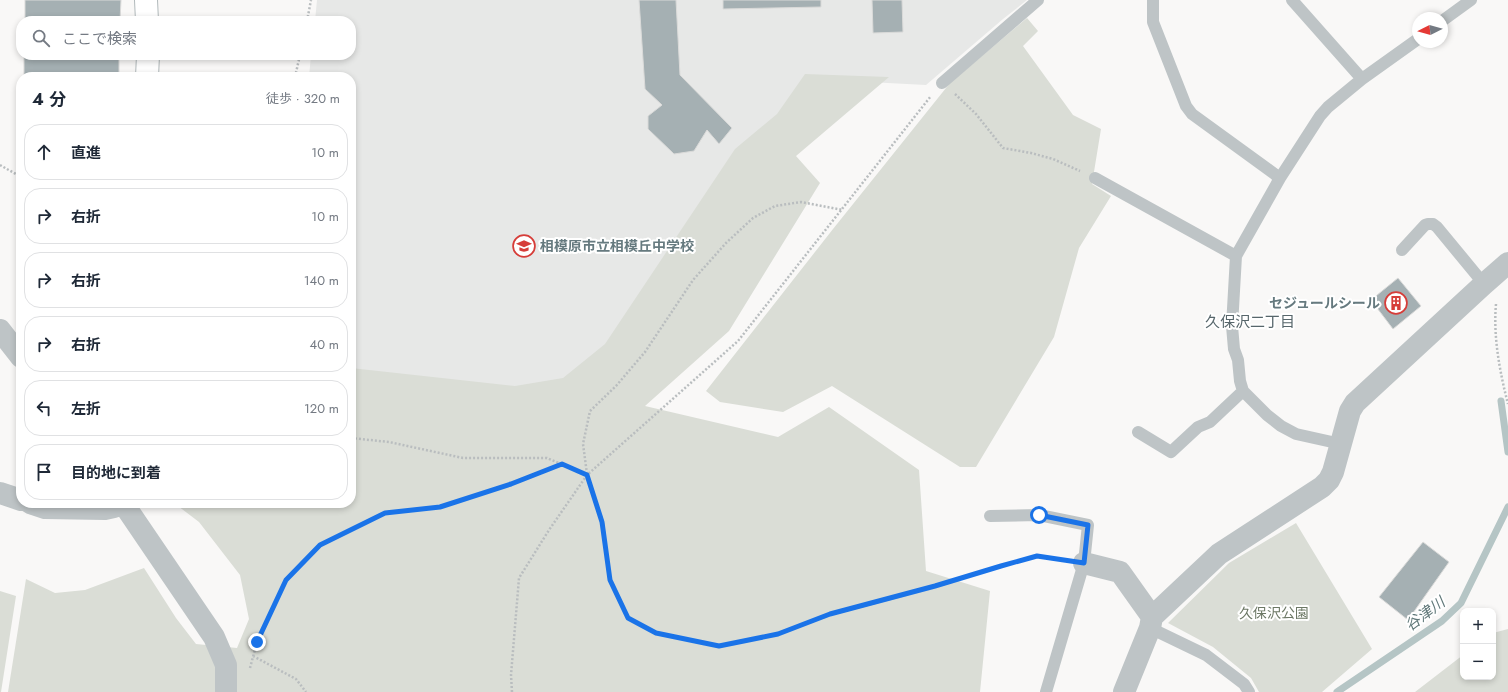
<!DOCTYPE html>
<html lang="ja">
<head>
<meta charset="utf-8">
<style>
	:root { --surface:#fff; --page:#f2f2f3; --text:#1f2937; --muted:#747a83; --line:#e0e1e3 }
	body { margin:0; font-family:Jost,"Noto Sans JP",sans-serif; background:var(--page); color:var(--text) }
	.controls { position:absolute; right:12px; bottom:12px; display:grid; overflow:hidden; border-radius:8px; box-shadow:0 2px 6px #0003 }
	.controls button { width:36px; height:36px; display:grid; place-items:center; padding:0; border:0; border-bottom:1px solid var(--line); background:var(--surface); color:var(--text); font:20px sans-serif }
	.compass { position:absolute; left:1412px; top:12px; width:36px; height:36px; border-radius:50%; background:var(--surface); box-shadow:0 2px 6px #0003; rotate:264deg }
	.stop { position:absolute; width:12px; height:12px; margin:-9px; border:3px solid #1a73e8; border-radius:50%; background:#fff }
	.stop.end { background:#1a73e8; border-color:#fff; box-shadow:0 1px 4px #0008 }
	.list { margin:0; padding:0; list-style:none }
	h2 { display:flex; justify-content:space-between; align-items:center; height:52px; margin:0; padding:0 16px; font-size:17px }
	h2 small { font-size:13px; font-weight:400; color:var(--muted) }
	.list li { display:grid; grid-template-columns:26px 1fr auto; gap:12px; align-items:center; box-sizing:border-box; height:56px; margin:0 8px 8px; padding:0 8px; border:1px solid var(--line); border-radius:16px }
	.list b { display:block; font-size:15px; white-space:nowrap }
	.list em { font-size:13px; font-style:normal; color:var(--muted) }
	.icon { flex:none; width:22px; height:22px; fill:none; stroke:currentColor; stroke-width:2; stroke-linecap:round; stroke-linejoin:round }
	.map { position:relative; flex:none; width:1508px; height:692px; overflow:hidden }
	.search { position:absolute; background:var(--surface); box-shadow:0 2px 6px #0003; left:16px; top:16px; width:340px; height:44px; display:flex; align-items:center; gap:10px; box-sizing:border-box; padding:0 14px; border-radius:16px; color:var(--muted); font-size:15px }
	.panel { position:absolute; background:var(--surface); box-shadow:0 2px 6px #0003; left:16px; top:72px; width:340px; height:436px; border-radius:16px }
	.map>svg:first-child { display:block }
	.built { fill:#e7e8e7 }
	.green { fill:#daddd6 }
	.lines { fill:none; stroke-linecap:round; stroke-linejoin:round }
	.stream { stroke:#b5c5c5; stroke-width:7 }
	.building { fill:#a5b0b3; stroke:#dadad9 }
	.secondary-casing { stroke:#b1b9bb; stroke-width:24 }
	.path { stroke:#b9bdbf; stroke-width:2.5; stroke-dasharray:2 2; stroke-linecap:butt }
	.lane { stroke:#bec4c6; stroke-width:12 }
	.street { stroke:#bec4c6; stroke-width:22 }
	.secondary { stroke:#fff; stroke-width:22 }
	.route { stroke:#1a73e8; stroke-width:5 }
	.labels { text-anchor:middle; stroke-width:4; stroke-linejoin:round; paint-order:stroke }
	.poi-label { font-size:14px; font-weight:bold; fill:#667a7f; stroke:#fff; text-anchor:start }
	.park-label { font-size:14px; fill:#6c7865; stroke:#fff }
	.neighbourhood-label { font-size:15px; fill:#57666b; stroke:#fff }
	.water-label { font-size:15px; font-style:italic; fill:#607879; stroke:#fff }
</style>
</head>
<body>
<div class="map">
<svg width="1508" height="692" viewBox="0 0 1508 692">
	<rect width="100%" height="100%" fill="#f9f8f7"/>
	<path class="built" d="M317,0h710l-24,19 -77,66 -96,-5 -247,322 -232,3v-328h-42l2,-22h40v-34h-36z"/>
	<path class="green" d="M1027,18l11,13 -15,15 50,69 28,14 -9,55 19,12 -32,52 -25,89 -78,130h-16l-128,-81 -49,26 -63,-10 -14,-11 127,-162 117,-146z
		M805,74l84,3 -93,79 24,27 -91,148 -84,75 133,31 51,-30 90,63 7,101 64,20 -10,101h-972l18,-113 29,14 30,-3 59,-22 32,50 20,26 41,4 12,-29 -9,-44 -41,-53 -25,-19h177v-135l164,18 48,-8 42,-34 130,-195 42,-35z
		M1296,523l76,126 -50,43h-63l-8,-14 -38,-31 -45,-24 61,-60z
		M0,591l16,5 -15,96h-1z
		M1508,629v63h-93l48,-37v22h30v-44z"/>
	<g class="lines">
		<path class="stream" d="M1501,401l7,51
			M1337,692l105,-71 19,-18 47,-96"/>
	</g>
	<path class="building" d="M25,0h96l-1,21h-95z
		M639,0h37l4,75 52,53 -13,16 -12,-14 -13,21 -20,3 -26,-25v-13l14,-11 -17,-16z
		M723,0h98v7l-98,2z
		M872,0h30l1,32 -30,1z
		M24,55h95v22h-95z
		M1398,278l23,28 -28,23 -22,-29z
		M1423,542l26,20 -41,58 -29,-23z"/>
	<g class="lines">
		<g class="secondary-casing">
			<path id="secondary" d="M146,0l1,21
				M147,77l1,-22"/>
		</g>
		<path class="path" d="M307,21l4,-21
			M295,77l5,-22
			M955,94l21,20 27,34 28,5 22,6 27,12
			M0,165l21,12
			M1496,304c-3,33 4,69 12,100
			M351,438l38,4 74,16h84l40,17 16,47 7,58 18,38 28,15 63,13 58,-12 53,-19 105,-28 66,-21 36,-10 25,4
			M587,474l-4,-30 7,-33 26,-25 29,-34 48,-72 33,-37 27,-25 22,-12 26,-4 42,8
			M253,656l43,23 10,13
			M250,668l7,-26 29,-62 34,-35 65,-32 55,-6 71,-23 50,-20
			M512,692l-1,-17 8,-97 30,-48 38,-55 151,-134 193,-245"/>
		<path class="lane" d="M1153,0v22l33,84 6,8 88,64
			M1292,0l70,79
			M1442,21l29,-21
			M942,83l96,-83
			M1095,178l141,78
			M1402,250l23,-25 3,-1h5l4,3 47,57
			M1138,432l33,20 27,-25 12,-5 33,-31
			M1341,444l-45,-10 -15,-8 -14,-11 -24,-24 -3,-10 -2,-21 -4,-11 -2,-23 4,-70 44,-78 40,-62 8,-9 34,-28 56,-40
			M990,516l49,-1 49,10 -4,38 -38,129
			M1150,628l56,27 38,29 5,8"/>
		<path class="street" d="M0,330l21,27
			M0,493l21,7
			M30,503l15,5 60,1 9,-2 1,-4
			M123,503l91,134 12,28v27
			M1084,563l36,9 32,45
			M1124,692l26,-64 2,-11 67,-63 103,-67 7,-7 4,-8 17,-61 5,-8 129,-119 24,-21"/>
		<use href="#secondary" class="secondary"/>
	</g>
	<g class="lines">
		<path class="route" d="M257,642l29,-62 34,-35 65,-32 55,-6 71,-23 51,-20 25,11 15,47 8,58 18,38 28,15 63,13 59,-12 52,-20 105,-28 66,-20 36,-10 47,7 4,-38 -49,-10"/>
	</g>
	<defs>
		<g id="school-ring" transform="scale(1.15)"><circle r="9.5" fill="#fff" stroke="#d63d39" stroke-width="1.5"/><path d="M0-5L7-2L0 1L-7-2ZM-4 1L0 2.5L4 1V4Q0 6-4 4Z" fill="#d63d39"/></g>
		<g id="building-ring" transform="scale(1.15)"><circle r="9.5" fill="#fff" stroke="#d63d39" stroke-width="1.5"/><path d="M-4-6H4V6H1V3H-1V6H-4ZM-2.5-4.3h1.7v1.8h-1.7ZM.8-4.3h1.7v1.8H.8ZM-2.5-1h1.7V.8h-1.7ZM.8-1h1.7V.8H.8Z" fill="#d63d39"/></g>
	</defs>
	<g fill-rule="evenodd">
		<use href="#school-ring" x="524" y="246"/>
		<use href="#building-ring" x="1396" y="303"/>
	</g>
	<g class="labels">
		<g class="poi-label">
			<text x="540" y="251">相模原市立相模丘中学校</text>
			<text x="1380" y="308" text-anchor="end">セジュールシール</text>
		</g>
		<g class="park-label">
			<text x="1274" y="618">久保沢公園</text>
		</g>
		<g class="neighbourhood-label">
			<text x="1250" y="327">久保沢二丁目</text>
		</g>
		<g class="water-label">
			<text transform="translate(1425 614) rotate(-37)" y="5">谷津川</text>
		</g>
	</g>
</svg>
<div class="controls">
<button>+</button>
<button>−</button>
</div>
<svg class="compass" viewBox="-18 -18 36 36"><path d="M0-13l5 13h-10z" fill="#e53935"/><path d="M0 13l5-13h-10z" fill="#747a83"/></svg>
<div class="stop" style="left:1039px;top:515px"></div>
<div class="stop end" style="left:257px;top:642px"></div>
<div class="search"><svg class="icon" aria-label="search" viewBox="0 0 24 24"><circle cx="10" cy="10" r="6"/><path d="M15 15l6 6"/></svg>ここで検索</div>
<section class="panel">
<h2>4 分<small>徒歩 · 320 m</small></h2>
<ul class="list">
<li><svg class="icon" aria-label="ahead" viewBox="0 0 24 24"><path d="M12 20V5M6 11l6-6 6 6"/></svg><div><b>直進</b></div><em>10 m</em></li>
<li><svg class="icon" aria-label="right" viewBox="0 0 24 24"><path d="M7 20v-9h11M14 6l5 5-5 5"/></svg><div><b>右折</b></div><em>10 m</em></li>
<li><svg class="icon" aria-label="right" viewBox="0 0 24 24"><path d="M7 20v-9h11M14 6l5 5-5 5"/></svg><div><b>右折</b></div><em>140 m</em></li>
<li><svg class="icon" aria-label="right" viewBox="0 0 24 24"><path d="M7 20v-9h11M14 6l5 5-5 5"/></svg><div><b>右折</b></div><em>40 m</em></li>
<li><svg class="icon" aria-label="left" viewBox="0 0 24 24"><path d="M17 20v-9H6M10 6l-5 5 5 5"/></svg><div><b>左折</b></div><em>120 m</em></li>
<li><svg class="icon" aria-label="arrive" viewBox="0 0 24 24"><path d="M6 21V4h12l-3 4 3 4H6"/></svg><div><b>目的地に到着</b></div></li>
</ul>
</section>
</div>
</body>
</html>
